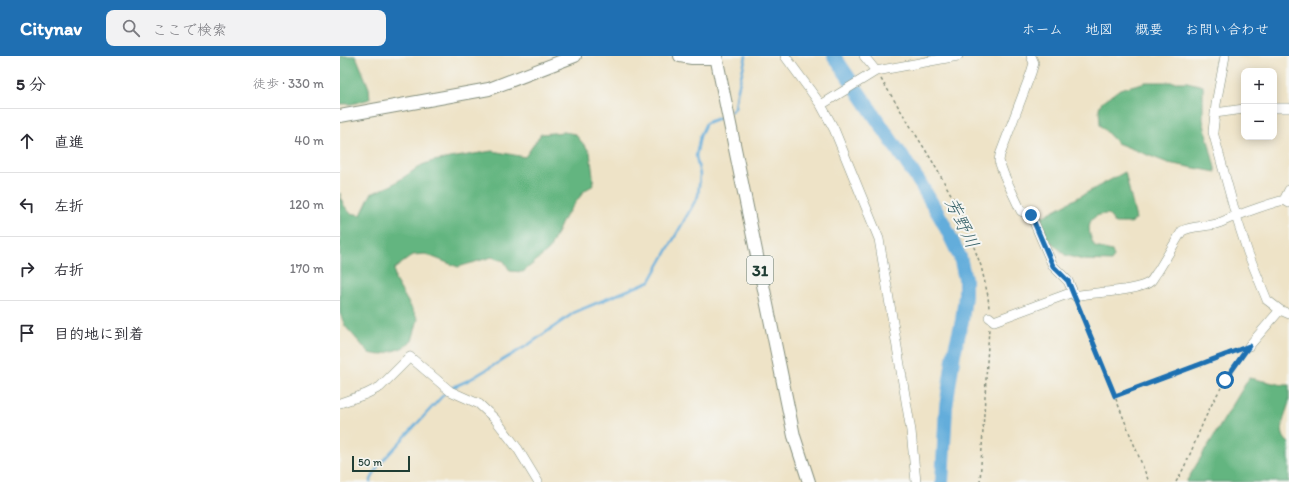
<!DOCTYPE html>
<html lang="ja">
<head>
<meta charset="utf-8">
<style>
	:root { --surface:#fff; --page:#f2f2f3; --text:#2b2b33; --muted:#7c7c81; --line:#e1e1e2; --accent:#1f6fb2 }
	body { margin:0; font-family:Itim,"Klee One",sans-serif; background:var(--page); color:var(--text) }
	.controls { position:absolute; right:12px; top:12px; display:grid; overflow:hidden; border-radius:8px; box-shadow:0 2px 10px #0003 }
	.controls button { width:36px; height:36px; display:grid; place-items:center; padding:0; border:0; border-bottom:1px solid var(--line); background:var(--surface); color:var(--text); font:20px sans-serif }
	.scale { position:absolute; left:12px; bottom:10px; width:58px; box-sizing:border-box; padding-left:4px; border:2px solid #1f3d34; border-top:0; font-size:11px; line-height:14px; white-space:nowrap; color:#1f3d34; -webkit-text-stroke:3px #f6f6f2; paint-order:stroke }
	.stop { position:absolute; width:12px; height:12px; margin:-9px; border:3px solid #1f6fb2; border-radius:50%; background:#fff }
	.stop.end { background:#1f6fb2; border-color:#fff; box-shadow:0 1px 4px #0008 }
	.list { margin:0; padding:0; list-style:none }
	h2 { display:flex; justify-content:space-between; align-items:center; height:52px; margin:0; padding:0 16px; font-size:17px }
	h2 small { font-size:13px; font-weight:400; color:var(--muted) }
	.list li { display:grid; grid-template-columns:26px 1fr auto; gap:12px; align-items:center; box-sizing:border-box; height:64px; padding:0 16px; border-top:1px solid var(--line) }
	.list b { display:block; font-size:15px; white-space:nowrap }
	.list em { font-size:13px; font-style:normal; color:var(--muted) }
	.icon { flex:none; width:22px; height:22px; fill:none; stroke:currentColor; stroke-width:2; stroke-linecap:round; stroke-linejoin:round }
	.map { position:relative; flex:none; width:949px; height:426px; overflow:hidden }
	header { display:flex; align-items:center; gap:24px; box-sizing:border-box; height:56px; padding:0 20px; background:var(--accent); color:#fff }
	header strong { font-size:19px }
	nav { display:flex; gap:22px; margin-inline-start:auto; font-size:14px }
	.search { width:280px; height:36px; background:var(--page); display:flex; align-items:center; gap:10px; box-sizing:border-box; padding:0 14px; border-radius:8px; color:var(--muted); font-size:15px }
	main { display:flex }
	aside { flex:1; background:var(--surface) }
	.map>svg:first-child { display:block }
	.forest { fill:#63b580; stroke:#41795a }
	.lines { fill:none; stroke-linecap:round; stroke-linejoin:round }
	.stream { stroke:#63addb; stroke-width:2.5 }
	.river { stroke:#63addb; stroke-width:14 }
	.minor-casing { stroke:#86907e; stroke-width:10 }
	.major-casing { stroke:#86907e; stroke-width:14 }
	.path { stroke:#86907e; stroke-width:1.5; stroke-dasharray:3 3; stroke-linecap:butt }
	.minor { stroke:#fff; stroke-width:9 }
	.major { stroke:#fff; stroke-width:12 }
	.route { stroke:#1f6fb2; stroke-width:5 }
	.labels { text-anchor:middle; stroke-width:4; stroke-linejoin:round; paint-order:stroke }
	.shield { fill:#f6f6f2; stroke:#60746d; stroke-width:1 }
	.shield-label { font-size:16px; font-weight:bold; fill:#1f3d34 }
	.water-label { font-size:18px; font-style:italic; fill:#335f66; stroke:#f6f6f2 }
</style>
</head>
<body>
<header>
<strong>Citynav</strong>
<div class="search"><svg class="icon" aria-label="search" viewBox="0 0 24 24"><circle cx="10" cy="10" r="6"/><path d="M15 15l6 6"/></svg>ここで検索</div>
<nav><a>ホーム</a><a>地図</a><a>概要</a><a>お問い合わせ</a></nav>
</header>
<main>
<aside>
<h2>5 分<small>徒歩 · 330 m</small></h2>
<ul class="list">
<li><svg class="icon" aria-label="ahead" viewBox="0 0 24 24"><path d="M12 20V5M6 11l6-6 6 6"/></svg><div><b>直進</b></div><em>40 m</em></li>
<li><svg class="icon" aria-label="left" viewBox="0 0 24 24"><path d="M17 20v-9H6M10 6l-5 5 5 5"/></svg><div><b>左折</b></div><em>120 m</em></li>
<li><svg class="icon" aria-label="right" viewBox="0 0 24 24"><path d="M7 20v-9h11M14 6l5 5-5 5"/></svg><div><b>右折</b></div><em>170 m</em></li>
<li><svg class="icon" aria-label="arrive" viewBox="0 0 24 24"><path d="M6 21V4h12l-3 4 3 4H6"/></svg><div><b>目的地に到着</b></div></li>
</ul>
</aside>
<div class="map">
<svg width="949" height="426" viewBox="0 0 949 426">
	<rect width="100%" height="100%" fill="#f6f6f2"/>
	<filter id="ink" filterUnits="userSpaceOnUse"><feTurbulence type="fractalNoise" baseFrequency=".025" numOctaves="2"/><feDisplacementMap in="SourceGraphic" scale="8" xChannelSelector="R" yChannelSelector="G"/><feConvolveMatrix kernelMatrix="1 2 1 2 8 2 1 2 1" color-interpolation-filters="sRGB"/></filter>
	<filter id="wash" filterUnits="userSpaceOnUse"><feTurbulence type="fractalNoise" baseFrequency=".012" numOctaves="4" result="noise"/><feDisplacementMap in="SourceGraphic" scale="16" xChannelSelector="R" yChannelSelector="G"/><feGaussianBlur stdDeviation="0.9" result="paint"/><feColorMatrix in="noise" values="0 0 0 0 0 0 0 0 0 0 0 0 0 0 0 0 0 1.4 0 .05"/><feComposite in="paint" operator="in"/></filter>
	<g filter="url(#wash)">
		<rect width="100%" height="100%" fill="#eee3c7"/>
		<path class="forest" d="M0,0h16l13,32 1,11 -18,5h-12z
			M806,26h41l16,4v34l13,52 -48,-9 -51,-20 -17,-18 -1,-17 2,-5 19,-14z
			M224,76l11,2 15,18 4,33 -9,5 -21,28 -15,32 -26,22 -13,-1 -6,-10 -12,-4 -34,10 -33,-13 -12,1 -19,14 1,11 23,39 -6,22 -10,7 -22,7 -11,-2 -24,-27 -5,-13v-120l3,11 7,9 11,2 10,-21 21,-9 30,-20 11,-4 59,-10 33,6 16,-23z
			M785,116l11,47 -5,4h-16l-7,-9c-24,0 -21,18 -13,33l17,4 2,6 -3,4 -28,-1 -18,-5 -17,-16 -8,-21z
			M909,322l34,7h6c0,5 0,11 0,16 -2,12 -14,32 0,42v39h-103z"/>
		<g class="lines">
			<path class="stream" d="M391,55l4,-3 2,-15 9,-37
				M111,332l18,-8 59,-35 47,-33 75,-31 48,-85 2,-21 -4,-19 4,-20 6,-13 18,-7
				M30,426l8,-16 69,-75"/>
			<path class="river" d="M494,0l86,127 23,39 17,35 5,22v17l-3,25 -8,32 -8,54 -4,75"/>
		</g>
	</g>
	<g filter="url(#ink)">
		<g class="lines">
			<g class="minor-casing">
				<path id="minor" d="M445,0l36,49 13,24 45,110 32,192 5,51
					M524,0l12,15
					M885,0l-9,48 -3,28 23,84 12,37 19,47 13,10 9,4
					M481,49l55,-34 82,-15
					M934,52h15
					M875,57l29,-4
					M944,144l5,-10
					M735,240c17,-4 64,-4 76,-15 2,-2 4,-7 7,-10 8,-13 16,-27 24,-40 9,-5 23,-4 34,-7 7,-2 13,-6 20,-8 16,-6 32,-12 48,-16l5,3
					M649,261l5,4 79,-29 -5,-11 -15,-15 -22,-51 -10,-4 -17,-36 -5,-14 1,-6 31,-82 3,-10 -3,-7
					M909,290l31,-36
					M0,347l26,-9 14,-7 30,-30 40,34 29,13 16,15 23,30 20,33"/>
			</g>
			<g class="major-casing">
				<path id="major" d="M340,0l12,2h24
					M376,0l78,380 15,46
					M0,60l149,-27 86,-33"/>
			</g>
			<path class="path" d="M541,23l50,80 30,53 20,54 7,30 1,12
				M738,248l71,178
				M776,340l125,-48
				M640,426l9,-154
				M836,426c14,-23 21,-48 33,-72 10,-21 23,-39 35,-58"/>
			<use href="#minor" class="minor"/>
			<use href="#major" class="major"/>
		</g>
	</g>
	<g class="lines" filter="url(#ink)">
		<path class="route" d="M691,159l22,51 15,15 47,115 134,-50 -24,34"/>
	</g>
	<g class="labels">
		<rect class="shield" x="407" y="200" width="26" height="28" rx="3"/>
		<g class="shield-label">
			<text x="420" y="220">31</text>
		</g>
		<g class="water-label">
			<text transform="translate(622 167) rotate(64)" y="6">芳野川</text>
		</g>
	</g>
</svg>
<div class="controls">
<button>+</button>
<button>−</button>
</div>
<div class="scale">50 m</div>
<div class="stop" style="left:885px;top:324px"></div>
<div class="stop end" style="left:691px;top:159px"></div>
</div>
</main>
</body>
</html>
